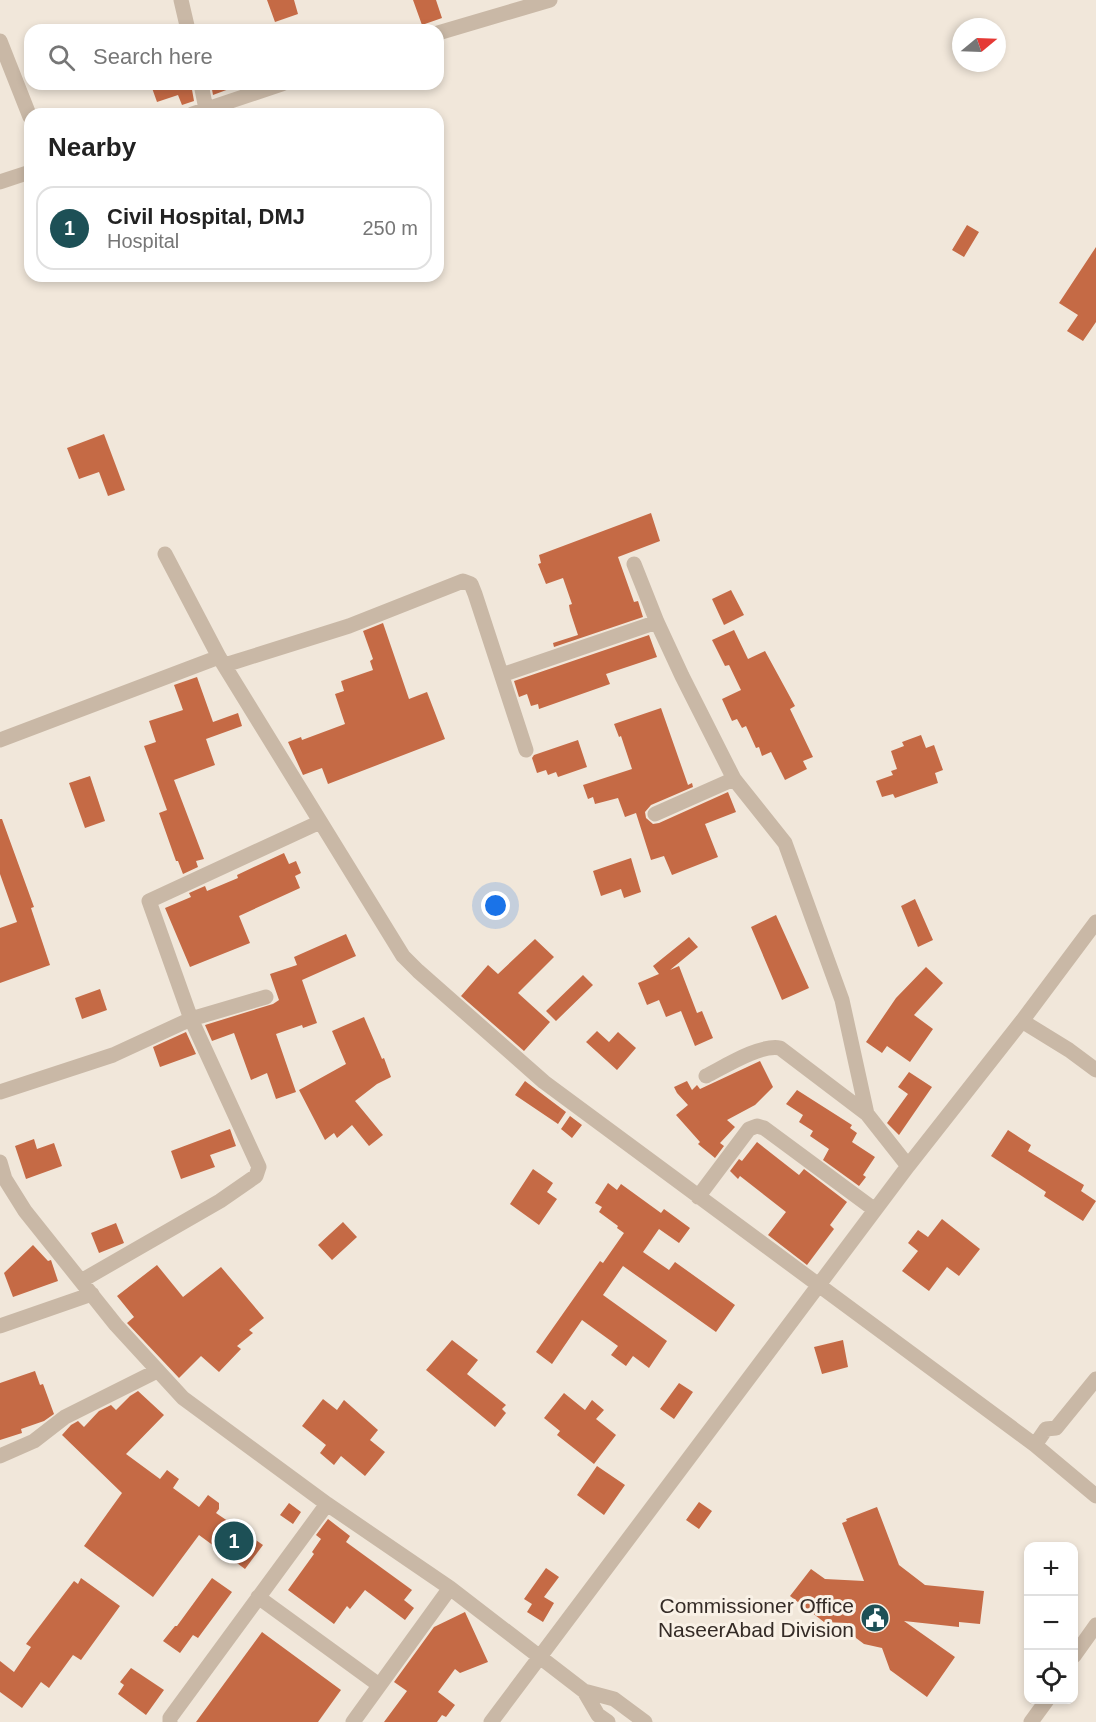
<!DOCTYPE html>
<html lang="en">
<head>
<meta charset="utf-8">
<style>
	:root { --surface:#fff; --page:#f6f6f6; --text:#222; --muted:#767676; --line:#e0e0e0; --accent:#1d5056 }
	body { margin:0; font-family:Helvetica,sans-serif; background:var(--page); color:var(--text) }
	.controls { position:absolute; right:18px; bottom:18px; display:grid; overflow:hidden; border-radius:12px; box-shadow:0 3px 9px #0003 }
	.controls button { width:54px; height:54px; display:grid; place-items:center; padding:0; border:0; border-bottom:2px solid var(--line); background:var(--surface); color:var(--text); font:30px sans-serif }
	.compass { position:absolute; left:952px; top:18px; width:54px; height:54px; border-radius:50%; background:var(--surface); box-shadow:0 3px 9px #0003; rotate:71deg }
	.you { position:absolute; left:496px; top:906px; width:21px; height:21px; margin:-15px; border:4px solid #fff; border-radius:50%; background:#1a73e8; box-shadow:0 0 0 9px #1a73e833 }
	.badge { display:grid; place-items:center; width:39px; height:39px; border-radius:50%; background:var(--accent); color:#fff; font-size:20px; font-weight:700 }
	.pin { position:absolute; translate:-50% -50%; border:3px solid #fff; box-shadow:0 2px 6px #0006 }
	.list { margin:0; padding:0; list-style:none }
	h2 { display:flex; justify-content:space-between; align-items:center; height:78px; margin:0; padding:0 24px; font-size:26px }
	h2 small { font-size:20px; font-weight:400; color:var(--muted) }
	.list li { display:grid; grid-template-columns:39px 1fr auto; gap:18px; align-items:center; box-sizing:border-box; height:84px; margin:0 12px 12px; padding:0 12px; border:2px solid var(--line); border-radius:18px }
	.list b { display:block; font-size:22px; white-space:nowrap }
	.list p { margin:0; font-size:20px; white-space:nowrap; color:var(--muted) }
	.list em { font-size:20px; font-style:normal; color:var(--muted) }
	.icon { flex:none; width:33px; height:33px; fill:none; stroke:currentColor; stroke-width:2; stroke-linecap:round; stroke-linejoin:round }
	.map { position:relative; flex:none; width:1096px; height:1722px; overflow:hidden }
	.search { position:absolute; background:var(--surface); box-shadow:0 3px 9px #0003; left:24px; top:24px; width:420px; height:66px; display:flex; align-items:center; gap:15px; box-sizing:border-box; padding:0 21px; border-radius:18px; color:var(--muted); font-size:22px }
	.panel { position:absolute; background:var(--surface); box-shadow:0 3px 9px #0003; left:24px; top:108px; width:420px; height:174px; border-radius:18px }
	.map>svg:first-child { display:block }
	.building { fill:#c56a45 }
	.lines { fill:none; stroke-linecap:round; stroke-linejoin:round }
	.minor { stroke:#c9b8a6; stroke-width:15 }
	.labels { text-anchor:middle; stroke-width:6; stroke-linejoin:round; paint-order:stroke }
	.poi-label { font-size:21px; fill:#352c27; stroke:#f9f1e6; text-anchor:end }
</style>
</head>
<body>
<div class="map">
<svg width="1096" height="1722" viewBox="0 0 1096 1722">
	<rect width="100%" height="100%" fill="#f1e7da"/>
	<path class="building" d="M267,0h27l4,14 -23,8z
		M413,0h23l6,18 -20,7z
		M163,84h28l3,17 -12,4 -4,-10 -21,7 -5,-14z
		M211,84h26v2l-24,9z
		M967,225l12,7 -15,25 -12,-7z
		M1096,247v75l-13,19 -16,-10 11,-16 -19,-12z
		M104,434l21,56 -17,6 -9,-24 -20,7 -12,-31z
		M651,513l9,28 -42,16 16,45 4,-1 5,16 -89,30 -1,-4 25,-8 -8,-24 -1,-6 3,-1 -9,-26 -17,6 -8,-20 3,-1 -2,-8z
		M731,590l13,25 -20,10 -12,-26z
		M383,623l26,76 18,-7 18,47 -117,45 -6,-16 -19,7 -15,-33 13,-5 1,3 43,-16 -10,-30 9,-3 -3,-10 32,-11 -3,-9 3,-2 -10,-28z
		M734,630l14,29 17,-8 30,55 -5,3 23,48 -10,4 4,8 -22,11 -14,-28 -9,4 -3,-9 -3,1 -10,-22 -4,2 -5,-9 -5,2 -10,-22 19,-9 -12,-25 -4,1 -13,-26z
		M649,635l8,22 -51,17 4,10 -71,25 -1,-5 -7,2 -4,-12 -8,3 -5,-16z
		M197,677l16,45 25,-9 4,13 -36,13 9,26 -41,15 30,79 -8,2 2,6 -15,7 -5,-13h-2l-17,-48 8,-3 -23,-64 12,-4 -7,-21 34,-11 -9,-25z
		M661,708l27,77 4,-2 1,4 -42,18 -6,7 1,6 7,6 6,-1 69,-31 8,20 -31,12 13,33 -46,18 -8,-19 -13,4 -15,-47 -11,4 -7,-19 -23,6 -2,-7 -5,2 -5,-14 49,-16 -11,-33 -2,1 -5,-13z
		M921,735l5,13 8,-3 9,25 -8,3 3,10 -43,15 -2,-4 -11,3 -6,-16 17,-6 -2,-4 6,-2 -6,-18 13,-5 -2,-4z
		M578,740l9,27 -29,10 -2,-5 -8,3 -2,-5 -9,3 -5,-15 2,-3z
		M90,776l15,45 -20,7 -16,-45z
		M0,819h2l32,88 -3,1 19,57 -50,18v-55l17,-6 -17,-48z
		M284,853l5,11 7,-3 5,12 -6,3 5,12 -61,28 11,27 -60,24 -25,-59 26,-11 -2,-4 16,-7 2,5 31,-13 -1,-3z
		M631,858l10,34 -17,6 -3,-9 -20,7 -8,-25z
		M915,899l18,41 -15,7 -17,-41z
		M776,915l33,73 -27,12 -31,-73z
		M346,934l10,22 -54,24 15,43 -14,5 -1,-3 -26,9 20,58 -20,7 -9,-26 -16,7 -17,-47 -22,8 -7,-16 68,-21 6,-4 -9,-26 27,-9 -3,-8z
		M689,937l9,10 -28,23 9,-4 18,47 5,-2 11,27 -18,8 -14,-35 -15,6 -7,-17 -12,5 -9,-22 21,-9 -6,-8z
		M535,939l19,18 -36,36 32,29 -26,29 -63,-55 27,-31 10,9z
		M926,967l17,16 -29,32 19,14 -23,33 -23,-16 -5,7 -16,-11 30,-44z
		M583,975l10,10 -37,36 -10,-10z
		M100,989l7,21 -25,9 -7,-21z
		M364,1017l18,42 2,-1 7,19 -14,7 -22,17 28,34 -14,11 -17,-21 -15,13 -3,-5 -9,7 -26,-50 47,-26 -14,-33z
		M597,1031l12,11 9,-10 18,16 -19,22 -31,-28z
		M186,1032l10,22 -36,13 -7,-20z
		M760,1061l13,26 -18,18 -28,15 8,7 -15,16 4,3 -9,12 -17,-14 2,-2 -24,-27 12,-10 -11,-12 -3,-6 13,-6 5,9 5,-5 3,4z
		M909,1072l23,15 -33,48 -12,-12 21,-29 -10,-7z
		M525,1081l41,31 -8,12 -43,-29z
		M797,1090l55,35 -2,3 7,5 -5,9 23,15 -12,18 3,2 -7,9 -36,-26 6,-11 -19,-13 3,-5 -14,-9 4,-7 -17,-11z
		M570,1116l12,9 -10,13 -11,-9z
		M230,1129l6,17 -26,9 5,12 -34,12 -10,-28z
		M1008,1130l23,15 -3,6 56,34 -3,6 15,10 -13,20 -39,-25 2,-4 -55,-36z
		M34,1139l3,10 17,-6 8,23 -36,13 -11,-33z
		M757,1142l42,33 5,-6 43,33 -17,23 4,4 -27,36 -39,-30 18,-23 -46,-36 -2,3 -8,-8 9,-12 3,2z
		M533,1169l20,14 -6,9 10,7 -18,26 -29,-21z
		M608,1183l9,7 4,-6 40,29 3,-4 26,19 -11,15 -20,-14 -16,23 26,18 6,-8 60,43 -19,27 -93,-66 -20,29 64,46 -18,27 -16,-12 -7,10 -15,-11 7,-9 -36,-26 -30,44 -16,-12 64,-91 3,2 21,-30 -7,-5 1,-2 -19,-14 3,-5 -7,-4z
		M942,1219l38,30 -21,27 -12,-9 -18,24 -27,-20 16,-20 -10,-8 10,-13 10,7z
		M343,1222l14,15 -25,23 -14,-15z
		M116,1223l8,20 -25,10 -8,-20z
		M33,1245l15,16 3,-1 7,21 -45,16 -9,-24z
		M157,1265l26,32 38,-30 43,51 -15,12 4,3 -16,13 4,3 -22,23 -18,-16 -22,22 -52,-55 7,-6 -17,-21z
		M452,1340l26,20 -11,14 39,31 -4,4 4,4 -11,14 -69,-57z
		M843,1340l5,27 -26,7 -8,-27z
		M35,1371l5,14 3,-1 11,30 -10,7 -23,8 1,4 -22,7v-57z
		M679,1383l14,9 -19,27 -14,-10z
		M138,1391l26,24 -38,39 34,25 7,-9 12,9 -6,9 26,19 9,-12 11,8v6l-3,4 47,32 -18,24 -46,-34 -46,62 -69,-51 38,-53 -60,-58 9,-10 7,-4 6,6 15,-16 12,-6 5,5 14,-14z
		M564,1393l21,17 7,-10 12,10 -8,9 20,16 -22,29 -37,-29 3,-4 -16,-13z
		M323,1399l14,11 7,-10 34,30 -8,10 15,12 -20,24 -24,-20 -7,9 -14,-12 6,-8 -24,-19z
		M597,1466l28,19 -21,30 -27,-20z
		M699,1502l13,9 -13,18 -13,-9z
		M289,1503l12,9 -8,12 -13,-9z
		M877,1507l22,58 26,20 59,6 -4,33 -21,-2v5l-55,-6 51,36 -28,40 -37,-27 -8,-22 -18,-4 -8,-6 -9,-15 -23,-1 -34,-26 21,-27 14,10 39,2 -22,-58 5,-2 -1,-2z
		M328,1519l22,17 -4,6 66,48 -8,10 10,8 -9,12 -40,-30 -15,19 -3,-3 -13,18 -46,-34 26,-36 -2,-2 9,-13 -5,-4z
		M546,1568l13,9 -15,20 10,6 -11,19 -16,-10 5,-8 -8,-5z
		M81,1578l39,28 -39,54 -8,-5 -24,33 -8,-6 -19,26 -22,-16v-31l14,11 17,-25 -5,-3 48,-63 4,3z
		M212,1578l20,14 -34,46 -5,-3 -13,18 -17,-12 12,-15h2z
		M465,1612l23,50 -28,11 -5,-4 -17,23 17,13 -9,12 -4,-2 -5,7h-53l23,-31 -13,-9 40,-55z
		M262,1632l79,58 -23,32h-122z
		M131,1668l33,22 -18,25 -28,-21 6,-9 -4,-3z"/>
	<g class="lines">
		<path class="minor" d="M181,0l7,30
			M438,33l112,-33
			M0,41l30,76
			M201,84l5,25
			M192,114l90,-30
			M0,182l30,-10
			M165,554l54,103 184,299 15,15 126,111 491,363 61,51
			M634,564l23,58 25,54 52,103 51,64 57,157 25,114
			M225,665l124,-39 114,-45 8,3 4,10 51,156
			M502,675l155,-53
			M0,740l219,-83
			M655,814l79,-35
			M1022,1021l47,29 27,20
			M706,1076c18,-9 54,-32 74,-28l87,66 41,52
			M0,1092l113,-37 78,-36 75,-22
			M0,1162l5,17 20,32 91,114 67,73 144,106 123,84 134,103 14,24 10,7
			M698,1197l51,-68 8,-3 7,2 111,82
			M81,1281l139,-80 36,-25 3,-9 -68,-148 -42,-118 171,-79
			M0,1326l92,-32
			M1035,1445l11,-16 10,-1 40,-49
			M0,1456l34,-15 31,-24 92,-46
			M258,1597l121,88
			M1074,1656l22,-31
			M584,1691l30,8 31,23
			M170,1722v-4l157,-214
			M353,1722l97,-134
			M491,1722l417,-556 114,-145 74,-99
			M1031,1722l16,-22"/>
	</g>
	<defs>
		<g id="civic-disc" transform="scale(1.5)"><circle r="9.5" fill="#1d5056" stroke="#f9f1e6"/><path d="M-.6-6.5H3V-4.5H.6V-3L4-1V1h2V6H-6V1h2V-1L-.6-3ZM-1.2 2.5V6h2.4V2.5Z" fill="#fff"/></g>
	</defs>
	<g fill-rule="evenodd">
		<use href="#civic-disc" x="875" y="1618"/>
	</g>
	<g class="labels">
		<g class="poi-label">
			<text x="854" y="1613">Commissioner Office<tspan x="854" dy="24">NaseerAbad Division</tspan></text>
		</g>
	</g>
</svg>
<div class="controls">
<button>+</button>
<button>−</button>
<button><svg class="icon" aria-label="locate" viewBox="0 0 24 24"><circle cx="12" cy="12" r="6"/><path d="M12 2v4M12 18v4M2 12h4M18 12h4"/></svg></button>
</div>
<svg class="compass" viewBox="-18 -18 36 36"><path d="M0-13l5 13h-10z" fill="#e53935"/><path d="M0 13l5-13h-10z" fill="#767676"/></svg>
<div class="you"></div>
<div class="pin badge" style="left:234px;top:1541px">1</div>
<div class="search"><svg class="icon" aria-label="search" viewBox="0 0 24 24"><circle cx="10" cy="10" r="6"/><path d="M15 15l6 6"/></svg>Search here</div>
<section class="panel">
<h2>Nearby<small></small></h2>
<ul class="list">
<li><span class="badge">1</span><div><b>Civil Hospital, DMJ</b><p>Hospital</p></div><em>250 m</em></li>
</ul>
</section>
</div>
</body>
</html>
